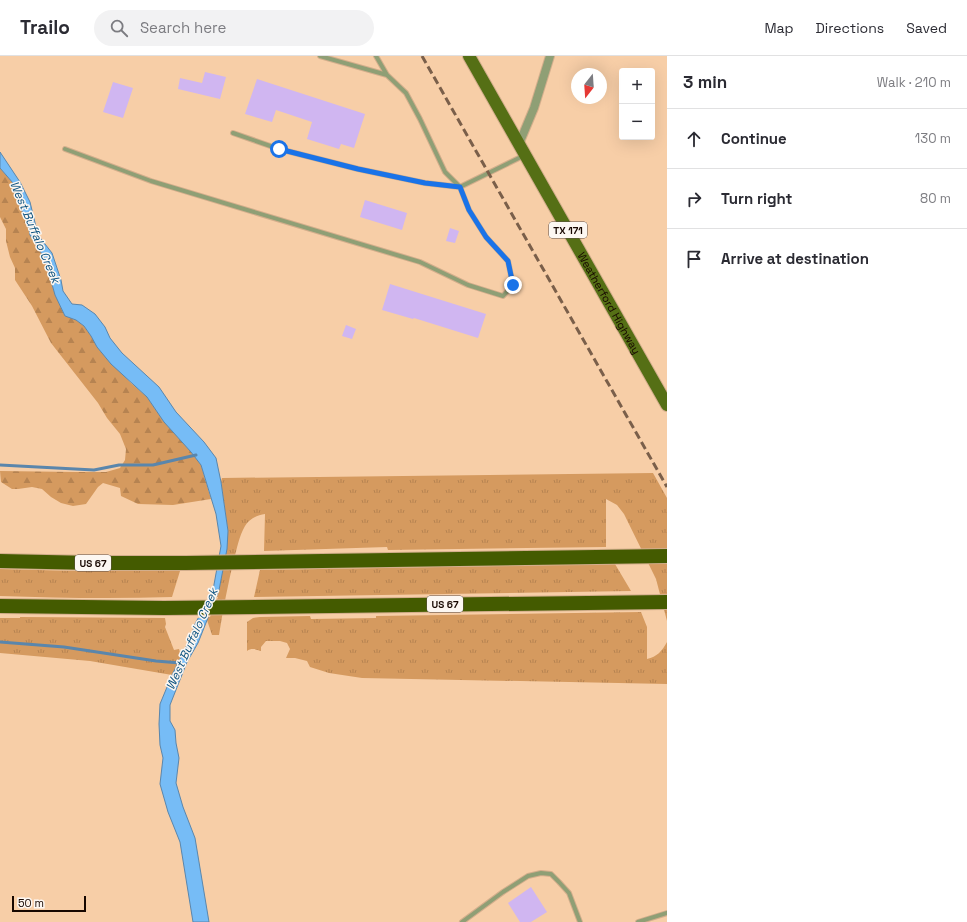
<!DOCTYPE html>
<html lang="en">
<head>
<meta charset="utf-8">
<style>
	:root { --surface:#fff; --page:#f2f2f3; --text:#2b2b33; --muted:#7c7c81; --line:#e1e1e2 }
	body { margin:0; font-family:"Space Grotesk",sans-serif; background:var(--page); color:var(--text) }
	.controls { position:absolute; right:12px; top:12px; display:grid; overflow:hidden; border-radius:4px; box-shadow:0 4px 16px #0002 }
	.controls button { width:36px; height:36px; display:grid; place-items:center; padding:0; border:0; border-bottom:1px solid var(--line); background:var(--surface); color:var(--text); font:20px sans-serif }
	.compass { position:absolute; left:571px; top:12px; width:36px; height:36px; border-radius:50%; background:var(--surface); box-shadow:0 4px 16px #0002; rotate:197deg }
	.scale { position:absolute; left:12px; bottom:10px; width:74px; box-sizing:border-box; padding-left:4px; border:2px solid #170700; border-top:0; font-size:11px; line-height:14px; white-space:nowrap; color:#170700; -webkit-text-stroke:3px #fcf7f2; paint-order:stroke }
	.stop { position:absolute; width:12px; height:12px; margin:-9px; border:3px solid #1a73e8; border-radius:50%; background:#fff }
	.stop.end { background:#1a73e8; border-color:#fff; box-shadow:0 1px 4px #0008 }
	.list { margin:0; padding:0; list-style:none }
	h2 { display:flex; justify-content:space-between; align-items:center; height:52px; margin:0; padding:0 16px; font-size:17px }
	h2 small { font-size:13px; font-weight:400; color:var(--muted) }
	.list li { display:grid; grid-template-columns:26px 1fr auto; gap:12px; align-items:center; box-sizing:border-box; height:60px; padding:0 16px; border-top:1px solid var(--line) }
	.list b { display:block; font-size:15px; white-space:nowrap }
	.list em { font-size:13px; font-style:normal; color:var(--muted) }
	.icon { flex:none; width:22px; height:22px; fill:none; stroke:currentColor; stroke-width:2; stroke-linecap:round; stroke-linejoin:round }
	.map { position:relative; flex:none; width:667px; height:866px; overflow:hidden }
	header { display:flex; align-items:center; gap:24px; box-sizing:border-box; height:56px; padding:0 20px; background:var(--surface); border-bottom:1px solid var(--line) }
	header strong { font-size:19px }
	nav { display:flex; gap:22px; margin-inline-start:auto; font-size:14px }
	.search { width:280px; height:36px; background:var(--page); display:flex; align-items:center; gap:10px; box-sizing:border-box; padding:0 14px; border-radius:22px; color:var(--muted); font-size:15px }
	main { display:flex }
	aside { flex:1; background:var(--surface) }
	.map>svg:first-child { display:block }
	.grass { fill:url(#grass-tufts) }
	.forest { fill:url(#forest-firs) }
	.water { fill:#76bcf6; stroke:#5a86ac }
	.pier { fill:#f7cea7 }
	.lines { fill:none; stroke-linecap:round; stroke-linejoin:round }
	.stream { stroke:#5a86ac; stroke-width:3 }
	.building { fill:#d0b6f1 }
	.service-casing { stroke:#d3ae8c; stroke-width:6 }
	.minor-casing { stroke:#d3ae8c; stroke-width:10 }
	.primary-casing { stroke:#d3ae8c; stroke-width:14 }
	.motorway-casing { stroke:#d3ae8c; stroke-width:16 }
	.service { stroke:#8f9f75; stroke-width:4 }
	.minor { stroke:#8f9f75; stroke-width:8 }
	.primary { stroke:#556f15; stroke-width:12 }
	.motorway { stroke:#445b00; stroke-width:14 }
	.rail { stroke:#7a5f4a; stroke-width:3; stroke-dasharray:8 4; stroke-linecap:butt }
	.route { stroke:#1a73e8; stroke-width:5 }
	.labels { text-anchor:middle; stroke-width:3; stroke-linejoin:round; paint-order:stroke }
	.shield { fill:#fcf7f2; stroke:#5c4f49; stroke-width:1 }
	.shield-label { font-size:10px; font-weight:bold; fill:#170700 }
	.street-label { font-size:11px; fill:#170700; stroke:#fcf7f2 }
	.water-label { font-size:12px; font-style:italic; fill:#0a517f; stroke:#fcf7f2 }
</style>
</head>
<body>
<header>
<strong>Trailo</strong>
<div class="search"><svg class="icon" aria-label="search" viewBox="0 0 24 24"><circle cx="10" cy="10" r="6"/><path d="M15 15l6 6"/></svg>Search here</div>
<nav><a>Map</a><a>Directions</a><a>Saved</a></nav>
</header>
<main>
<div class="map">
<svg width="667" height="866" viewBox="0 0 667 866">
	<defs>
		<pattern id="grass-tufts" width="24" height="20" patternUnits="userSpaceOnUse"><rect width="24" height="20" fill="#d59a5f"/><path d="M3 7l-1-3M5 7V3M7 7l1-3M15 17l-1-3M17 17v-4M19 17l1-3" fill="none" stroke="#b68351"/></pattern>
		<pattern id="forest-firs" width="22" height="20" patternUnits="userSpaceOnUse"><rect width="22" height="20" fill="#d59a5f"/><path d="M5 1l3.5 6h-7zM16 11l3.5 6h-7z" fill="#b68351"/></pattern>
	</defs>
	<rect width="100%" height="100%" fill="#f7cea7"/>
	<path class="grass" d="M653,417l14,25v123l-11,-42 -32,-65 -7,-9 -11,-6v48l-218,3 -1,-3 -123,4 1,-37c-8,1 -16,5 -20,12 -6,10 -8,23 -11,33 -6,25 -11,50 -15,76h-7l-5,-15 12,-30 9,-59 -7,-49 1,-4z
		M615,508l16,27 -377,6 6,-27z
		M0,513l75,2h105l-8,26c-57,2 -115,1 -172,-1z
		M641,556l6,15v32c10,-2 15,-8 20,-17v42l-305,-6 -33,-5 -19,-6 -3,-6 -12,-3h-9l4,-9 -3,-6 -7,-2h-14l-5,6v4c-5,-2 -10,-3 -14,0v-29l6,-4 7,-1 50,-1 1,3 65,-1v-2z
		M20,561l145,1 1,6 -1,3 9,23 5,-1 2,7 -9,19 -82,-14 -90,-8v-35h20z"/>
	<path class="forest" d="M0,112l13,15 3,11 6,17 6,10 2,14 15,24 10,36 10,21 11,4 8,6 7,10 6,11 34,36 16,14 17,25 27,30 10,13 10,34 -38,6 -35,-1 -17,-8 -1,-8 -17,-5 -5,4 -12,17 -13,2 -12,-3 -10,-6 -9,-8 -10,-2 -14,2h-6l-11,-7 -1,-11 76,1h30l14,-4 5,-8 1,-11 -6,-15 -13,-16 -9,-15 -47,-60 -19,-37 -17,-26v-12l-5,-11 -4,-16v-12l-6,-12z"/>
	<path class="water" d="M0,96l20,30 10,20 8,33 14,18 9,27 2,11 9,13 10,1 13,9 10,13 5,11 12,15 37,34 17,25 28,30 12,16 5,24 7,49 -1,18 -8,41 -21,53 -11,19 -17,43v16l5,9 1,13 3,15 -3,25 7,24 12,31 14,84h-16l-13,-80 -12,-30 -8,-28 3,-26 -3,-13 -1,-21 1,-20 12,-29 18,-36 5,-15 18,-34 8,-44 -5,-32 -15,-49 -10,-13 -27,-30 -17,-25 -36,-33 -14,-17 -6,-11 -7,-10 -8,-6 -11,-4 -10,-21 -10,-36 -15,-24 -2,-14 -6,-10 -6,-17 -3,-11 -13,-15z"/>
	<path class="pier" d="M207,541h11l-8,20 -14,1z"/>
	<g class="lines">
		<path class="stream" d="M0,409l94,5 25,-5h34l43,-10
			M0,586l64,5 92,14 24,2"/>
	</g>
	<path class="building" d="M205,16l21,5 -6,22 -42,-10 2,-11 22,5z
		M257,23l108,35 -11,34 -13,-4 -2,5 -32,-10 5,-17 -36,-12 -4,12 -27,-8z
		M113,26l20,6 -10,30 -20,-6z
		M365,144l42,13 -5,17 -42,-13z
		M450,172l9,3 -4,12 -9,-2z
		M390,228l96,30 -8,24 -64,-20 -1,1 -31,-9z
		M346,269l10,4 -4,10 -10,-3z
		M531,831l16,25 -16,10h-11l-12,-19z"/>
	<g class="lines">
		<g class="service-casing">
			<path id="service" d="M320,0l67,19 19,18 14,26 25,53 14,14
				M376,0l11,19
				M233,77l46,16 79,20 67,14 35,4
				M65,93l86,32 269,81 48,23 35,11 10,-11 -5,-24 -22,-24 -17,-27 -9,-23 63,-31
				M462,866l41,-30 25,-16 13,-3 10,1 8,8 10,11 11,29
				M638,866l29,-9"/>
		</g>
		<g class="minor-casing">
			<path id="minor" d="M519,88l15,-36 16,-52"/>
		</g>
		<g class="primary-casing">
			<g id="primary">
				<path id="s1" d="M469,0l198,349"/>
			</g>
		</g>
		<g class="motorway-casing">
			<path id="motorway" d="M0,505l93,2h93l481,-7
				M0,550l164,2 503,-6"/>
		</g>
		<use href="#service" class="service"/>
		<use href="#minor" class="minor"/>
		<use href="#primary" class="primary"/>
		<use href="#motorway" class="motorway"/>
		<path class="rail" d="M422,0l245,431"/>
	</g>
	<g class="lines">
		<path class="route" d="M279,93l79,20 67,14 35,4 9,23 17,27 22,24 5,24"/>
	</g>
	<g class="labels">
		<g class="shield">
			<rect x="549" y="166" width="38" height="16" rx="3"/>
			<rect x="75" y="499" width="36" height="16" rx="3"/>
			<rect x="427" y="540" width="36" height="16" rx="3"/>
		</g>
		<g class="shield-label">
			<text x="568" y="178">TX 171</text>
			<text x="93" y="511">US 67</text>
			<text x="445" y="552">US 67</text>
		</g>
		<g class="street-label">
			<text dy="4" stroke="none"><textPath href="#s1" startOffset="284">Weatherford Highway</textPath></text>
		</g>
		<g class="water-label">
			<text transform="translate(35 176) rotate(67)" y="4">West Buffalo Creek</text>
			<text transform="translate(192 583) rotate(-66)" y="4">West Buffalo Creek</text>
		</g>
	</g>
</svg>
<div class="controls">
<button>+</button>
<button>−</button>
</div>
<svg class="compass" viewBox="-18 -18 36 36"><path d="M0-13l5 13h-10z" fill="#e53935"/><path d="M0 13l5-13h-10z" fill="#7c7c81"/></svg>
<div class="scale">50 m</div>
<div class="stop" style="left:279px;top:93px"></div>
<div class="stop end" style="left:513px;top:229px"></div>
</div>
<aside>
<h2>3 min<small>Walk · 210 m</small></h2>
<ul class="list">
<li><svg class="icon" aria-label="ahead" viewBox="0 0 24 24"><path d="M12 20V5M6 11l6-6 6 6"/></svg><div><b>Continue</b></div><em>130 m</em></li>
<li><svg class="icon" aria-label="right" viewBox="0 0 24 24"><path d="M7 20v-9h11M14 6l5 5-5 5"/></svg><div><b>Turn right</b></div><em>80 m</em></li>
<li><svg class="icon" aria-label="arrive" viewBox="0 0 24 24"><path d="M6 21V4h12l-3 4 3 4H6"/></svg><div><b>Arrive at destination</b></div></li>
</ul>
</aside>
</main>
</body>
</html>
